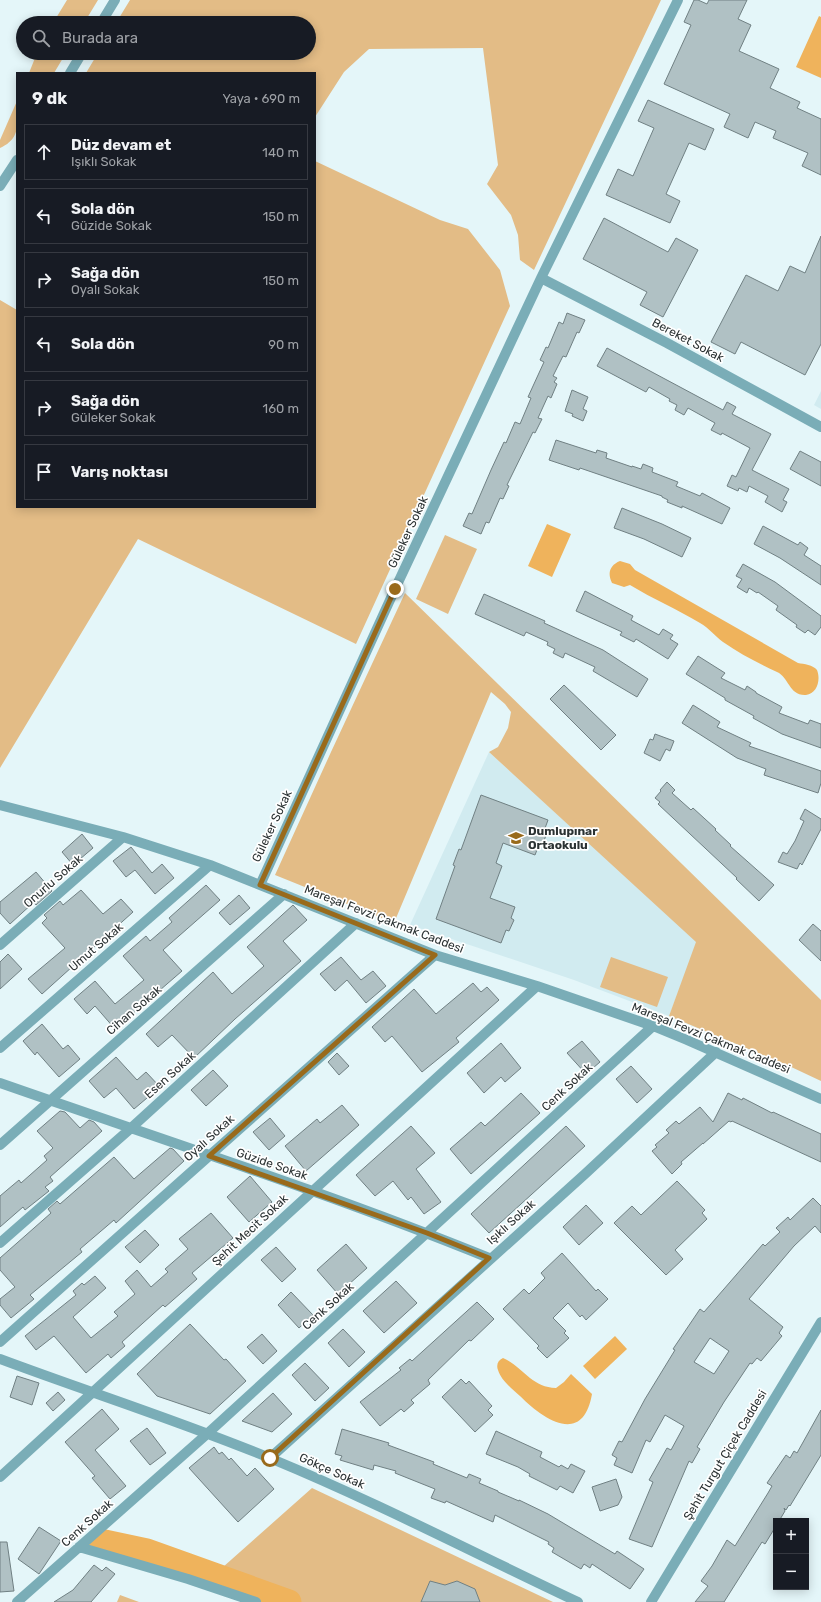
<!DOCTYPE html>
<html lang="tr">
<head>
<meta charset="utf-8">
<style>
	:root { --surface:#171b24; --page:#242831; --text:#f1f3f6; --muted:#9ea1a6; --line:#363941 }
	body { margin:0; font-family:Rubik,sans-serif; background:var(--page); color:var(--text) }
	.controls { position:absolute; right:12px; bottom:12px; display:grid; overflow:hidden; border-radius:0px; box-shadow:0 2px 10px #0003 }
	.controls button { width:36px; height:36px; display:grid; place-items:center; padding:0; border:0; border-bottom:1px solid var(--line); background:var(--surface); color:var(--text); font:20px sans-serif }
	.stop { position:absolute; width:12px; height:12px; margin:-9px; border:3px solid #996a1b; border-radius:50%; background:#fff }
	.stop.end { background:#996a1b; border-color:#fff; box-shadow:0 1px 4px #0008 }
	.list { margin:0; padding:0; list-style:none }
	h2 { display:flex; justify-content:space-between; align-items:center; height:52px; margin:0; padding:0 16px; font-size:17px }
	h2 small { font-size:13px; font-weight:400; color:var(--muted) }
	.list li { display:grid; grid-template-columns:26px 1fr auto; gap:12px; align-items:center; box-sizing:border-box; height:56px; margin:0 8px 8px; padding:0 8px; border:1px solid var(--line); border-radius:0px }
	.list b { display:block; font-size:15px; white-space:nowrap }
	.list p { margin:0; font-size:13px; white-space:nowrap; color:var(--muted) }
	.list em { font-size:13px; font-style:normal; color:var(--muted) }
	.icon { flex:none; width:22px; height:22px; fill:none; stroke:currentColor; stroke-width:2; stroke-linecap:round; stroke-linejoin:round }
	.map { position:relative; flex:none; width:821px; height:1602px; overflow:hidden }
	.search { position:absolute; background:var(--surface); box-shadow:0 2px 10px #0003; left:16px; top:16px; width:300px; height:44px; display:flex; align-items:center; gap:10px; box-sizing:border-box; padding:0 14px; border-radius:22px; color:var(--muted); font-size:15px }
	.panel { position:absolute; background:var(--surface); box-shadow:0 2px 10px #0003; left:16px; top:72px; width:300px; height:436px; border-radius:0px }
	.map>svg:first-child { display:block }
	.built { fill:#d1ebf0 }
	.green { fill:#e3bc86 }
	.water { fill:#efb35c }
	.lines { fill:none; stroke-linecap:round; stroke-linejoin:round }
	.river { stroke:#efb35c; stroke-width:25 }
	.building { fill:#b0c1c4; stroke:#708083; fill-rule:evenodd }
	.minor { stroke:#7aadb7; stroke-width:10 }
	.route { stroke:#996a1b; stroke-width:5 }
	.labels { text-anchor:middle; stroke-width:3.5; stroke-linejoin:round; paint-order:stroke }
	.street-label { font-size:12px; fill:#2b3233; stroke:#fff }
	.poi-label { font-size:12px; font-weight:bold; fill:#2b3233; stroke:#fff; text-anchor:start }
</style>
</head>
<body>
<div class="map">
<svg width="821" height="1602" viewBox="0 0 821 1602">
	<rect width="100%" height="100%" fill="#e4f6f9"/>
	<path class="built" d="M821,391v18l-7,-4z
		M489,752l208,190 -28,74 -95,-36 -164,-55z"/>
	<path class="green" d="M67,0h31l-14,23h-31z
		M130,0h531l-127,270 -14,-10 -2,-25 -7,-20 -24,-31 11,-19 -15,-117 -114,1 -25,23 -29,45v-44h-229l12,-20h211v-30h-193z
		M37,53h29l-12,20h-25z
		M17,101c0,21 5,37 -17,47v-8z
		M315,161l125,59 28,9 32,41 10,36 -154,338 -218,-105 -138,229v-468l17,10v197h298z
		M445,535l32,14 -29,65 -32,-15z
		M405,593l416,407v81l-34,-16 -118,-49 27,-74 -207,-190 9,-5 10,-19 3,-16 -6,-8 -14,-12 -97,231 -119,-48 56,-123z
		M611,957l57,20 -11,30 -57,-20z
		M312,1488l241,114h-264l-75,-27z
		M120,1595l19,7h-22z"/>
	<path class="water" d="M819,16l2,1v61l-25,-11z
		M547,524l24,10 -19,43 -24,-11z
		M620,561l10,3 5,6 163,93c6,1 15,2 19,7 4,10 0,24 -11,25 -17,1 -17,-18 -29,-23 -19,-9 -37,-18 -54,-30 -8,-6 -14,-14 -23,-19 -23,-14 -47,-24 -70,-38l-6,2 -12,-4c-5,-10 -2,-18 8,-22z
		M615,1336l12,13 -32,30 -12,-13z
		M503,1358c20,9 29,30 53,30l8,-6 7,-8 21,20c-9,52 -48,26 -72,2 -8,-7 -19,-16 -22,-26 -2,-5 0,-10 5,-12z"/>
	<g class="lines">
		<path class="river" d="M100,1541l47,10 142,51"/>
	</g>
	<path class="building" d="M694,0h4l9,4 2,-4h38l-9,19 13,6 -12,26 40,18 -9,19 30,14 -3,6 24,11v56l-19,-9 6,-13 -35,-15 3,-7 -21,-9 -7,16 -24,-11 6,-13 -66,-30 27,-59 -7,-3z
		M648,100l66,29 -9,21 -16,-7 -23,51 14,7 -10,22 -64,-28 12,-26 15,7 21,-48 -16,-7z
		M604,218l64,34 8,-14 22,12 -35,67 -23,-12 7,-13 -64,-33z
		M821,236v108l-16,31 -64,-33 -6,12 -24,-12 35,-67 32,16 12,-25 15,7z
		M567,313l18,7 -6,13 -2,-1 -11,25 -3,-1 -10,20 4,2 -3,4 3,2 -6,14 -3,-2 -10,22 4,1 -7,14 -2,-1 -26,53 2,1 -6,13 -3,-1 -11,25 -3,-1 -5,12 -18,-8 6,-13 3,1 19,-44 13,-28 2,1 9,-21 5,2 11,-26 -3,-1 16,-35 -4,-2 6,-13 2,1 11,-26 4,2z
		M607,348l116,62 4,-8 9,5 -4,7 39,20 -19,36 37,19 -6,11 4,2 -5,10 -17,-10 3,-6 -19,-10 -2,6 -8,-4 -1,3 -11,-5 5,-11 4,2 14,-29 -28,-15 -1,2 -10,-5 4,-7 -27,-15 -4,7 -9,-5 2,-5 -8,-4 1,-2 -21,-12 -3,5 -49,-26z
		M572,390l16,7 -5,12 4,2 -4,10 -11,-5 1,-2 -8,-3z
		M556,440l40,13 1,-3 10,3 -1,5 26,9v-1l9,3 2,-5 10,4 -1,4 26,10 -2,4 24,10 2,-3 28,15 -8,16 -40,-18v2l-15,-6 1,-2 -6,-3v-1l-82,-28 -1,2 -30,-10z
		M800,451l21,11v24l-31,-17z
		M622,508l40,16 29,14 -9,19 -38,-18 -30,-11z
		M763,526l35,19 2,-3 8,6 -4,7 17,11v19l-41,-27 -26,-14z
		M743,564l32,18 46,34v11l-6,8 -7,-5 -3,3 -9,-6 1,-2 -21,-15 2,-4 -20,-14 -1,1 -8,-5 -2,5 -10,-6 5,-8 -6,-3z
		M585,591l48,25 -2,4 28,15 4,-6 10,6 -3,4 8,5 -10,15 -32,-20 -2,3 -14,-7 2,-3 -46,-21z
		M484,594l61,27 -1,2 59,27 45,29 -11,18 -44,-26 2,-4 -30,-14 -2,5 -10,-5 2,-4 -8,-4 1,-3 -22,-10 -2,4 -49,-22z
		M698,656l27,17 -4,5 24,12 2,-4 9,6v1l26,14 -3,6 29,11 2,-4 11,4v24l-39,-14 -29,-16 1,-2 -29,-16v-2l-39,-24z
		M564,685l52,50 -15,15 -51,-51z
		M693,705l27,17 -3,5 34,16 -2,3 72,25v12l-3,10 -54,-18 2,-6 -29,-11 -55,-35z
		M655,734l19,7 -4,10 -4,-2 -6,12 -16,-8 6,-14 3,1z
		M667,782l8,8 -3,3 19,17 2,-2 23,21 -1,1 16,15 -1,1 44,39 -15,16 -23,-22 1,-1 -79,-74 2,-2 -5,-4 6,-7 -1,-1z
		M481,795l67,25 -4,11 3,1 -4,12 -3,-2 -5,13 -32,-12 -7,20 6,3 -12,32 25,9 -4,11 3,2 -5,11 -3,-1 -5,13 -65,-24 19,-53 -2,-1 6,-16 2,1z
		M805,809l16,10v10l-19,36 -2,-2 -3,6 -19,-7 5,-10 4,2 8,-13 9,-20 -4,-2z
		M82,834l11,14 -20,17 -11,-13z
		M131,847l21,26 10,-9 12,14 -19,16 -20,-24 -9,7 -13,-16z
		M36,872l16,19 -16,14 -2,-3 -24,22 -10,-11v-11z
		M206,885l14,15 -57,50 19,21 -67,58 -20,-23 -8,8 -13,-15 21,-18 20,23 29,-24 -21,-24 23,-20 4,5 22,-19 -3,-4z
		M81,890l22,24 18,-15 12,13 -91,82 -14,-15 37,-31 -23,-25 5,-5 -3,-3 16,-14 3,4z
		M239,895l11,13 -20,17 -11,-12z
		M293,905l14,15 -24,21 18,20 -66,58 -41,39 -22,-23 -14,12 -12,-13 67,-62 19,22 32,-28 -17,-19z
		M813,924l8,7v30l-22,-21z
		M8,954l14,15 -22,20v-27z
		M341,957l20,23 12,-9 13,15 -20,17 -19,-23 -12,11 -15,-17z
		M473,983l8,9 6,-5 12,13 -43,38 3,4 -37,30 -30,-36 -7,6 -13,-15 42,-38 22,25z
		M42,1024l21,25 5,-4 12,14 -21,18 -22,-25 -2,3 -12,-14z
		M582,1041l18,21 -14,12 -19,-21z
		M501,1043l20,25 -16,14 -4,-5 -17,16 -17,-20z
		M337,1053l12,13 -10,9 -11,-13z
		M116,1057l21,23 9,-8 14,15 -26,22 -18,-21 -12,10 -15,-17z
		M631,1066l21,23 -15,14 -21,-24z
		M213,1070l15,16 -22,20 -15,-16z
		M521,1093l19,20 -69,61 -21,-25 31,-27 4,4z
		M728,1093l14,7 1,-2 29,15 1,-1 48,22v28l-89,-41 -1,1 -2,-1 -26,23v-1l-22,19 1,2 -10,10 -20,-23 5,-4 -2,-2 14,-12 -3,-3 10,-9 3,3 21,-17 13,15z
		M342,1105l17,20 -53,46 -21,-25 32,-27 3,4z
		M60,1111l5,1 15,16 9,-8 5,2 8,9 -52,46 3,4 -8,6 4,4 -24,19 -2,-3 -23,20v-31l19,-16 2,3 26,-23 -3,-4 9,-8 -16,-17z
		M270,1118l15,18 -16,14 -16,-18z
		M411,1126l24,27 -19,16 25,33 -17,12 -13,-17 -3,3 -15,-19 -18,15 -19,-21z
		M566,1126l19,20 -96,87 -18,-19z
		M170,1148l3,1 11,12 -68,62 -2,-3 -34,29 2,3 -52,43 4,4 -23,19 -11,-13v-6l15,-12 -15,-17v-12l51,-45 -3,-4 9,-8 3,3 54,-47 20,22z
		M250,1176l22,26 -23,20 -22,-25z
		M677,1181l28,29 -3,3 5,6 -32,31 8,9 -17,16 -52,-52 18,-17 9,9z
		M813,1198l8,8v27l-6,-7 -21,20 -45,53 34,28 -4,6 3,3 -21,25 -4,-3 -5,6 -2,-1 -26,39 -27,45 3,2 -8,14 -3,-2 -37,86 -23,-8 24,-57 -4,-2 18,-32 4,2 13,-24 -19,-11 -15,27 -4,-2 -14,33 -18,-8 3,-7 -5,-3 7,-14 3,1 23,-43 30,-49 -2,-1 27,-40 4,3 59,-68 2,2 15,-14 -4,-4 12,-11 2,3zM710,1338l19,13 -15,23 -20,-12z
		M586,1205l17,18 -24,22 -16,-18z
		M211,1213l22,25 -41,35 5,6 -32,28 -2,-2 -41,37 3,4 -14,12 -3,-4 -22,19 -32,-37 -18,14 -11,-14 51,-41 -3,-4 9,-8 2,2 11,-9 11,12 -33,29 18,21 27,-22 -4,-4 21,-18 -10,-13 12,-11 14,17 17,-15 -3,-3 23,-20 -9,-10z
		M145,1230l14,15 -19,18 -15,-16z
		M346,1244l21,24 -29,26 -21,-24z
		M276,1247l20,22 -14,13 -21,-22z
		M562,1253l34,38 2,-2 10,10 -22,21 -4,-5 -2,2 -12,-14 -15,15 13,13 -2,2 5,5 -22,20 -10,-10 2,-2 -36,-37 21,-20 5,5 16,-16 -4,-5z
		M396,1281l21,22 -33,30 -21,-22z
		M291,1292l22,23 -14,13 -21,-23z
		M477,1302l17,17 -23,22 -2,-1 -41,40 2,4 -19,16 3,3 -10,9 -3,-3 -21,17 -20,-24 41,-32 -2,-2 11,-9 2,2z
		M190,1324l34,36 2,-1 20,22 -36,33 -53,-18 -20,-22z
		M343,1329l22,23 -16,15 -21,-24z
		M262,1334l15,17 -14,13 -16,-17z
		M305,1363l24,25 -14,13 -23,-26z
		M17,1376l22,7 -7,22 -22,-8z
		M461,1379l5,5 3,-3 23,25 -4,4 5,5 -18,17 -33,-35z
		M58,1392l7,8 -12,11 -7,-8z
		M273,1393l19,21 -20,18 -30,-11z
		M102,1409l17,20 -24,21 31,36 -16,13 -18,-21 3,-2 -30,-34z
		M821,1410v45l-31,51 -1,-1 -3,5 -2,-2 1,3 -6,10h-3v5l-11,18 -3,-2 -38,60h-29l13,-16 -7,-5 11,-15 15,-26 8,6 33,-53 4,-7 -5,-3 19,-28 4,3 4,-7 3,2z
		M147,1428l19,25 -16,12 -20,-24z
		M342,1429l47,14 -1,2 46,17 -1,2 34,14 2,-4 12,5 -2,4 19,8v1l21,9v-1l29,14 67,40 2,-3 27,18 -14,20 -38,-25 -2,4 -6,-4 -3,5 -29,-17 2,-4 -6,-4 1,-2 -54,-27 -2,7 -47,-21 -1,2 -14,-5 4,-9 -40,-16 1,-2 -22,-6 -1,5 -33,-10 2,-4 -7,-2z
		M496,1431l46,21 -2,5 19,10 2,-2 7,4 3,-5 14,7 -12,22 -13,-7 -3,4 -28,-14 1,-2 -12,-7 -32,-13z
		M214,1447l5,7 3,-2 7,8 2,-2 16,18 8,-8 19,21 -36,33 -49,-54z
		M616,1479l6,18 -4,8 -18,6 -8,-24z
		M39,1527l22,14 -22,33 -21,-15z
		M0,1542h7l7,49 -14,1z
		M94,1565l8,6 4,-4 9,7 -24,28h-37l19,-12z
		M430,1581l15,4 12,-4 18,8 5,13h-59z"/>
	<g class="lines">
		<path class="minor" d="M101,23l14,-23
			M70,73l12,-20
			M0,186l17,-26
			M541,278l126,65 154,84
			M0,805l123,32 87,28 225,90 102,31 116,40 34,14 134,59
			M260,885l135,-296 146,-311 137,-278
			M0,945l123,-108
			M0,1048l210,-183
			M0,1083c163,57 329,110 489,175
			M0,1145l284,-251
			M0,1243l130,-114 226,-206
			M0,1342l435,-387
			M0,1359c91,34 183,63 272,100 104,43 204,95 306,143
			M270,1458l315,-284 131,-122
			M0,1477l537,-491
			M79,1547l109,32 68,23
			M17,1602l190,-168 446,-408
			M651,1602l170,-280"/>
	</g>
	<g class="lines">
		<path class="route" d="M270,1458l219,-200 -62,-25 -218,-77 226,-201 -175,-70 135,-296"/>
	</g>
	<defs>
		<g id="school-bare" transform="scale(1.2)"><path d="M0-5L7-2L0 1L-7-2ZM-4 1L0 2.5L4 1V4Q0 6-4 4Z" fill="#996a1b" stroke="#fff" stroke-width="2.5" paint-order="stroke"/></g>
	</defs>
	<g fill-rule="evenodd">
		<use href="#school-bare" x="516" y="838"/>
	</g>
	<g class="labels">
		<g class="street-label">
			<text transform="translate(688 340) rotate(28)" y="4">Bereket Sokak</text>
			<text transform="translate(408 532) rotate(-65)" y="4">Güleker Sokak</text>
			<text transform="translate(272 826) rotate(-65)" y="4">Güleker Sokak</text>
			<text transform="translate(53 881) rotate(-41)" y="4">Onurlu Sokak</text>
			<text transform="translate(384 919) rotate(21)" y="4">Mareşal Fevzi Çakmak Caddesi</text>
			<text transform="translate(96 947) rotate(-41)" y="4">Umut Sokak</text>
			<text transform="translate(134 1010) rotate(-41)" y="4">Cihan Sokak</text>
			<text transform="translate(711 1038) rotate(22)" y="4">Mareşal Fevzi Çakmak Caddesi</text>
			<text transform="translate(170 1075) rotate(-42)" y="4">Esen Sokak</text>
			<text transform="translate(567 1087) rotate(-43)" y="4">Cenk Sokak</text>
			<text transform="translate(209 1138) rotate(-42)" y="4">Oyalı Sokak</text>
			<text transform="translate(272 1164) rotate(19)" y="4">Güzide Sokak</text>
			<text transform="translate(511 1222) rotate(-42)" y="4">Işıklı Sokak</text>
			<text transform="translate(250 1230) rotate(-43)" y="4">Şehit Mecit Sokak</text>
			<text transform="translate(328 1306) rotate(-42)" y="4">Cenk Sokak</text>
			<text transform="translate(725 1455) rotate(-59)" y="4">Şehit Turgut Çiçek Caddesi</text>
			<text transform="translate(332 1471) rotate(24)" y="4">Gökçe Sokak</text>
			<text transform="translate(87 1523) rotate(-42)" y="4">Cenk Sokak</text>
		</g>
		<g class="poi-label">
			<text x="528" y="835">Dumlupınar<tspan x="528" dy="14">Ortaokulu</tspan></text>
		</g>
	</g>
</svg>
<div class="controls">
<button>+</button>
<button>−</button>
</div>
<div class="stop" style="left:270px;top:1458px"></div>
<div class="stop end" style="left:395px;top:589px"></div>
<div class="search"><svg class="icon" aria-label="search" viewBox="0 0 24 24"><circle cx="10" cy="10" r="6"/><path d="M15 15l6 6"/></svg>Burada ara</div>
<section class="panel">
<h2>9 dk<small>Yaya · 690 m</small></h2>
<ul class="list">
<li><svg class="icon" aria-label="ahead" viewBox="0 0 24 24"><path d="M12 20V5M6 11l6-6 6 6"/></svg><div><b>Düz devam et</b><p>Işıklı Sokak</p></div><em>140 m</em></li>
<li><svg class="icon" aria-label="left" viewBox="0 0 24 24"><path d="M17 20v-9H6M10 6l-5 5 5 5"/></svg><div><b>Sola dön</b><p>Güzide Sokak</p></div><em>150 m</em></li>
<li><svg class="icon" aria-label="right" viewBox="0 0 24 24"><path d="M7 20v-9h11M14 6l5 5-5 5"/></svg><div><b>Sağa dön</b><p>Oyalı Sokak</p></div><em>150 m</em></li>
<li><svg class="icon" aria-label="left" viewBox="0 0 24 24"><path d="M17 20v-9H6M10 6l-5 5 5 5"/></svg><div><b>Sola dön</b></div><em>90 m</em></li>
<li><svg class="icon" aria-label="right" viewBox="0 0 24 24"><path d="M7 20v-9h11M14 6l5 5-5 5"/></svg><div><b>Sağa dön</b><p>Güleker Sokak</p></div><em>160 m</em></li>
<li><svg class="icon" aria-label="arrive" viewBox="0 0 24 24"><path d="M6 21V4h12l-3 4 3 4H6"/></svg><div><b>Varış noktası</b></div></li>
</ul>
</section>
</div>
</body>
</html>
